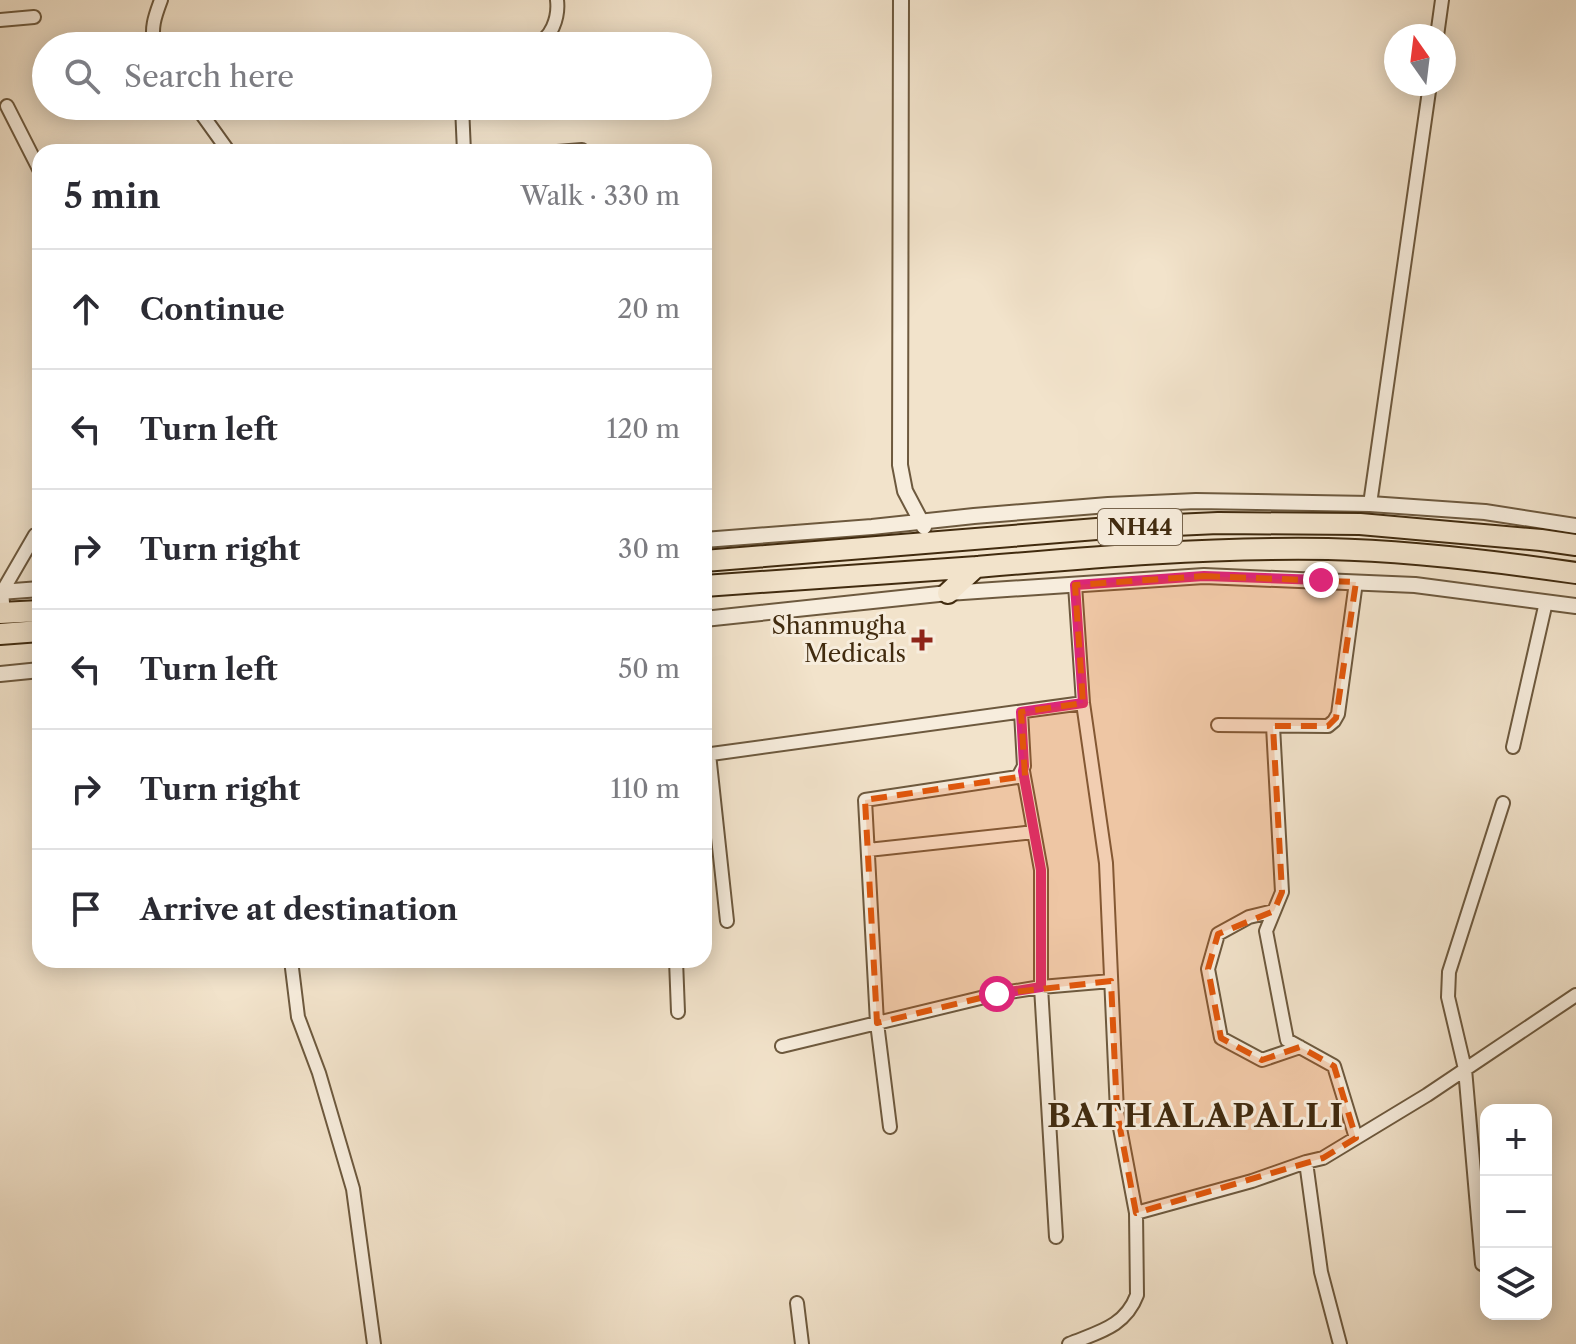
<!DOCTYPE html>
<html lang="en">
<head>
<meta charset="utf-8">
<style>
	:root { --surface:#fff; --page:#f2f2f3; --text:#2b2b33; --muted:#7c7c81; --line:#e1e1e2 }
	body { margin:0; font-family:"Libre Caslon Text",serif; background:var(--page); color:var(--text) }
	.controls { position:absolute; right:24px; bottom:24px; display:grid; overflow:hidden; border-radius:16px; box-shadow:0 4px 20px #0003 }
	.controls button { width:72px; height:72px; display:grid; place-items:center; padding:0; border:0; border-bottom:2px solid var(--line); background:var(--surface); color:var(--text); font:40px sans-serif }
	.compass { position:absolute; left:1384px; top:24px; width:72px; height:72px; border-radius:50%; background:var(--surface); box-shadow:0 4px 20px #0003; rotate:346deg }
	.stop { position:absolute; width:24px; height:24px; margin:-18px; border:6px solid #db2777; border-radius:50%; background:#fff }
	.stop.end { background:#db2777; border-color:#fff; box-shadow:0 2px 8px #0008 }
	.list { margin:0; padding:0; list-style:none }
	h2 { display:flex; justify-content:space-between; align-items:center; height:104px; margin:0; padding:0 32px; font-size:34px }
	h2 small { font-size:26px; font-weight:400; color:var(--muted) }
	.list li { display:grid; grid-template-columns:52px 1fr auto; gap:24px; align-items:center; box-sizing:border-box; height:120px; padding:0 32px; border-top:2px solid var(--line) }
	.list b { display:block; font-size:30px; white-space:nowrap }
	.list em { font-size:26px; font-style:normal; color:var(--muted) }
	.icon { flex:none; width:44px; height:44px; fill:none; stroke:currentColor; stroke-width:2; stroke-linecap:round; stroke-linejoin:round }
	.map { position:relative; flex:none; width:1576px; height:1344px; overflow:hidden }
	.search { position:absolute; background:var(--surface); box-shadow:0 4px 20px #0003; left:32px; top:32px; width:680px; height:88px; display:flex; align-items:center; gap:20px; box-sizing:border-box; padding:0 28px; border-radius:44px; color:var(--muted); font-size:30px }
	.panel { position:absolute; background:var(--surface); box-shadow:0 4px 20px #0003; left:32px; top:144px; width:680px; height:824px; border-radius:24px }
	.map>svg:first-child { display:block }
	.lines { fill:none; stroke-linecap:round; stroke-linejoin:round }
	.minor-casing { stroke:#6d593e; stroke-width:16 }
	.tertiary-casing { stroke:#6d593e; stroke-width:18 }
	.trunk-casing { stroke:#412b0f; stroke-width:24 }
	.minor { stroke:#f7eddd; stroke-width:12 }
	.tertiary { stroke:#f7eddd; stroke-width:14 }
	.trunk { stroke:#f2e3cb; stroke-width:20 }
	.route { stroke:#db2777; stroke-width:10 }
	.marked { fill:#e0570c; fill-opacity:0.2; stroke:#e0570c; stroke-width:6; stroke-dasharray:16 10; stroke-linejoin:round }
	.poi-dot { fill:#8f2418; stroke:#f7eddd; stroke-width:3 }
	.labels { text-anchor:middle; stroke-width:6; stroke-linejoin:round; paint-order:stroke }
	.shield { fill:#f7eddd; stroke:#78654d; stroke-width:2 }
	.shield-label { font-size:22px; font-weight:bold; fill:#412b0f }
	.poi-label { font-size:24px; fill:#412b0f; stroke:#f7eddd; text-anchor:end }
	.district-label { font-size:32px; font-weight:bold; letter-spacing:2px; fill:#412b0f; stroke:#f7eddd }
</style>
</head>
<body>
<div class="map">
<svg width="1576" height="1344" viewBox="0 0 1576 1344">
	<rect width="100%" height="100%" fill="#f2e3cb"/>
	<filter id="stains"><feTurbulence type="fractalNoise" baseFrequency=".0025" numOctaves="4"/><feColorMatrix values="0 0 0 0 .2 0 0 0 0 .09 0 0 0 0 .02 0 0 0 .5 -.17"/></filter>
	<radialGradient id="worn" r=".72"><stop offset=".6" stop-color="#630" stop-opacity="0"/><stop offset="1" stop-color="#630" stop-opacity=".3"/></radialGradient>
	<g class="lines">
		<g class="minor-casing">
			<path id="minor" d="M0,20l34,-3
				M1437,36l5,-36
				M155,46c-5,-17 0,-30 6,-46
				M519,46c4,0 9,0 14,-1 19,-5 26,-28 24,-45
				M7,106l33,65
				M196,106l33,46
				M462,106l2,46
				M557,152l25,-2
				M1370,504l60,-420
				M1075,585l8,118 23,160 11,249 19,101 116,-32 54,-19 17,-4 104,-63 149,-100
				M4,613l-2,-21 33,-57 5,-1
				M1218,725l110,1 6,-5 4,-7 18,-132
				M1273,726l9,166 -16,39 21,109 47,26 22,72
				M1513,747l33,-145
				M709,754l18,167
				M704,755l379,-52
				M1023,771l18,99v117l15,250
				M868,850l166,-18
				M1274,911l-25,6 -31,17 -10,35 13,69 41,22 38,-13
				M291,960l7,57 21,56 34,116 21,155
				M676,960l2,52
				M782,1046l215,-52 44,-7 70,-6
				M890,1127l-13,-104 -12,-223 153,-23 6,-11 -3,-54
				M1306,1162l15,110 19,72
				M1482,1264l-17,-195 -17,-72 1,-25 54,-169
				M797,1303l5,41
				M1069,1344c29,-12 56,-17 68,-49l-1,-82"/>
		</g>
		<g class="tertiary-casing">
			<path id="tertiary" d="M901,0l-1,465 5,26 19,36
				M704,540l168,-13 102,-11 134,-11 88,-4 174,3 115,8 91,14
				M0,592l40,-3
				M704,619l244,-26 256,-17 211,9 161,21
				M0,674l40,-4"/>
		</g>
		<g class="trunk-casing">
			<path id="trunk" d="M704,561l405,-33 109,-5 142,1 181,16 35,5
				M704,586c91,-6 182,-12 273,-19 117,-10 233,-20 351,-18 83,2 166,12 248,24
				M948,593l28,-26
				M0,613l40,-2
				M0,634l40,-3"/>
		</g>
		<use href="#minor" class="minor"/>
		<use href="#tertiary" class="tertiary"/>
		<use href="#trunk" class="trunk"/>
	</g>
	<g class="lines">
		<path class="route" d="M997,994l44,-7v-117l-18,-99 1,-5 -3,-54 62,-9 -8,-118 129,-9 117,4"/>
	</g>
	<path class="marked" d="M1204,576l152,6 -20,136 -8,8h-55l9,166 -8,19 -56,23 -10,35 13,69 41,22 38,-13 34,19 22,72 -33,20 -187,55 -19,-101 -6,-131 -114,13 -120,29 -12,-223 160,-24 -4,-64 62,-9 -8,-118z"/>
	<path class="poi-dot" d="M918 628h8v8h8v8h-8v8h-8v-8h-8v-8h8z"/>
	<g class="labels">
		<rect class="shield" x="1098" y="509" width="84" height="36" rx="6"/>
		<g class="shield-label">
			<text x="1140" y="535">NH44</text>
		</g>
		<g class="poi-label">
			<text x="906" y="634">Shanmugha<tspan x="906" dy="28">Medicals</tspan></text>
		</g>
		<g class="district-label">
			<text x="1196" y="1127">BATHALAPALLI</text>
		</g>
	</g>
	<rect width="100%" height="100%" filter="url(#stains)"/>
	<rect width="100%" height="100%" fill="url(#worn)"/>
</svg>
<div class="controls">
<button>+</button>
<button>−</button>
<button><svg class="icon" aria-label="layers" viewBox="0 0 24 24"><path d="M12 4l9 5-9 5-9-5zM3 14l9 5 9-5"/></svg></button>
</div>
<svg class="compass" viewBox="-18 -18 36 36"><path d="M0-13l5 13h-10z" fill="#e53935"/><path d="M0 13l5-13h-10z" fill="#7c7c81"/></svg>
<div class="stop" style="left:997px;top:994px"></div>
<div class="stop end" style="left:1321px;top:580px"></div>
<div class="search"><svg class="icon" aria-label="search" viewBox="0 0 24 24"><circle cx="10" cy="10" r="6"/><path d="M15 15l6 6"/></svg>Search here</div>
<section class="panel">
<h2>5 min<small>Walk · 330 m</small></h2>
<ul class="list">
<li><svg class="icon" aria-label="ahead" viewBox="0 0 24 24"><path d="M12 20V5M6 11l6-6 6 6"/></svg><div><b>Continue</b></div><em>20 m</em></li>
<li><svg class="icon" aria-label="left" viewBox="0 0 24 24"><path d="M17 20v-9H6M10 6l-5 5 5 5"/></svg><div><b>Turn left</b></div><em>120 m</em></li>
<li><svg class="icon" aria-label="right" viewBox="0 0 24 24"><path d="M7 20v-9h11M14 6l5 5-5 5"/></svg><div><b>Turn right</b></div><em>30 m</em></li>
<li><svg class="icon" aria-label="left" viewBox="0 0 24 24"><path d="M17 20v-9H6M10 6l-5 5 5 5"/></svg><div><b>Turn left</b></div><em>50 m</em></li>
<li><svg class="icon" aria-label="right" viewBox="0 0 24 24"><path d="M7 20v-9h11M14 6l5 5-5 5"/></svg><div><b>Turn right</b></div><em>110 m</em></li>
<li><svg class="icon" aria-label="arrive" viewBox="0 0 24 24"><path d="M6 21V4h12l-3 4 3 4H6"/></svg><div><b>Arrive at destination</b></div></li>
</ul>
</section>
</div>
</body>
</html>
